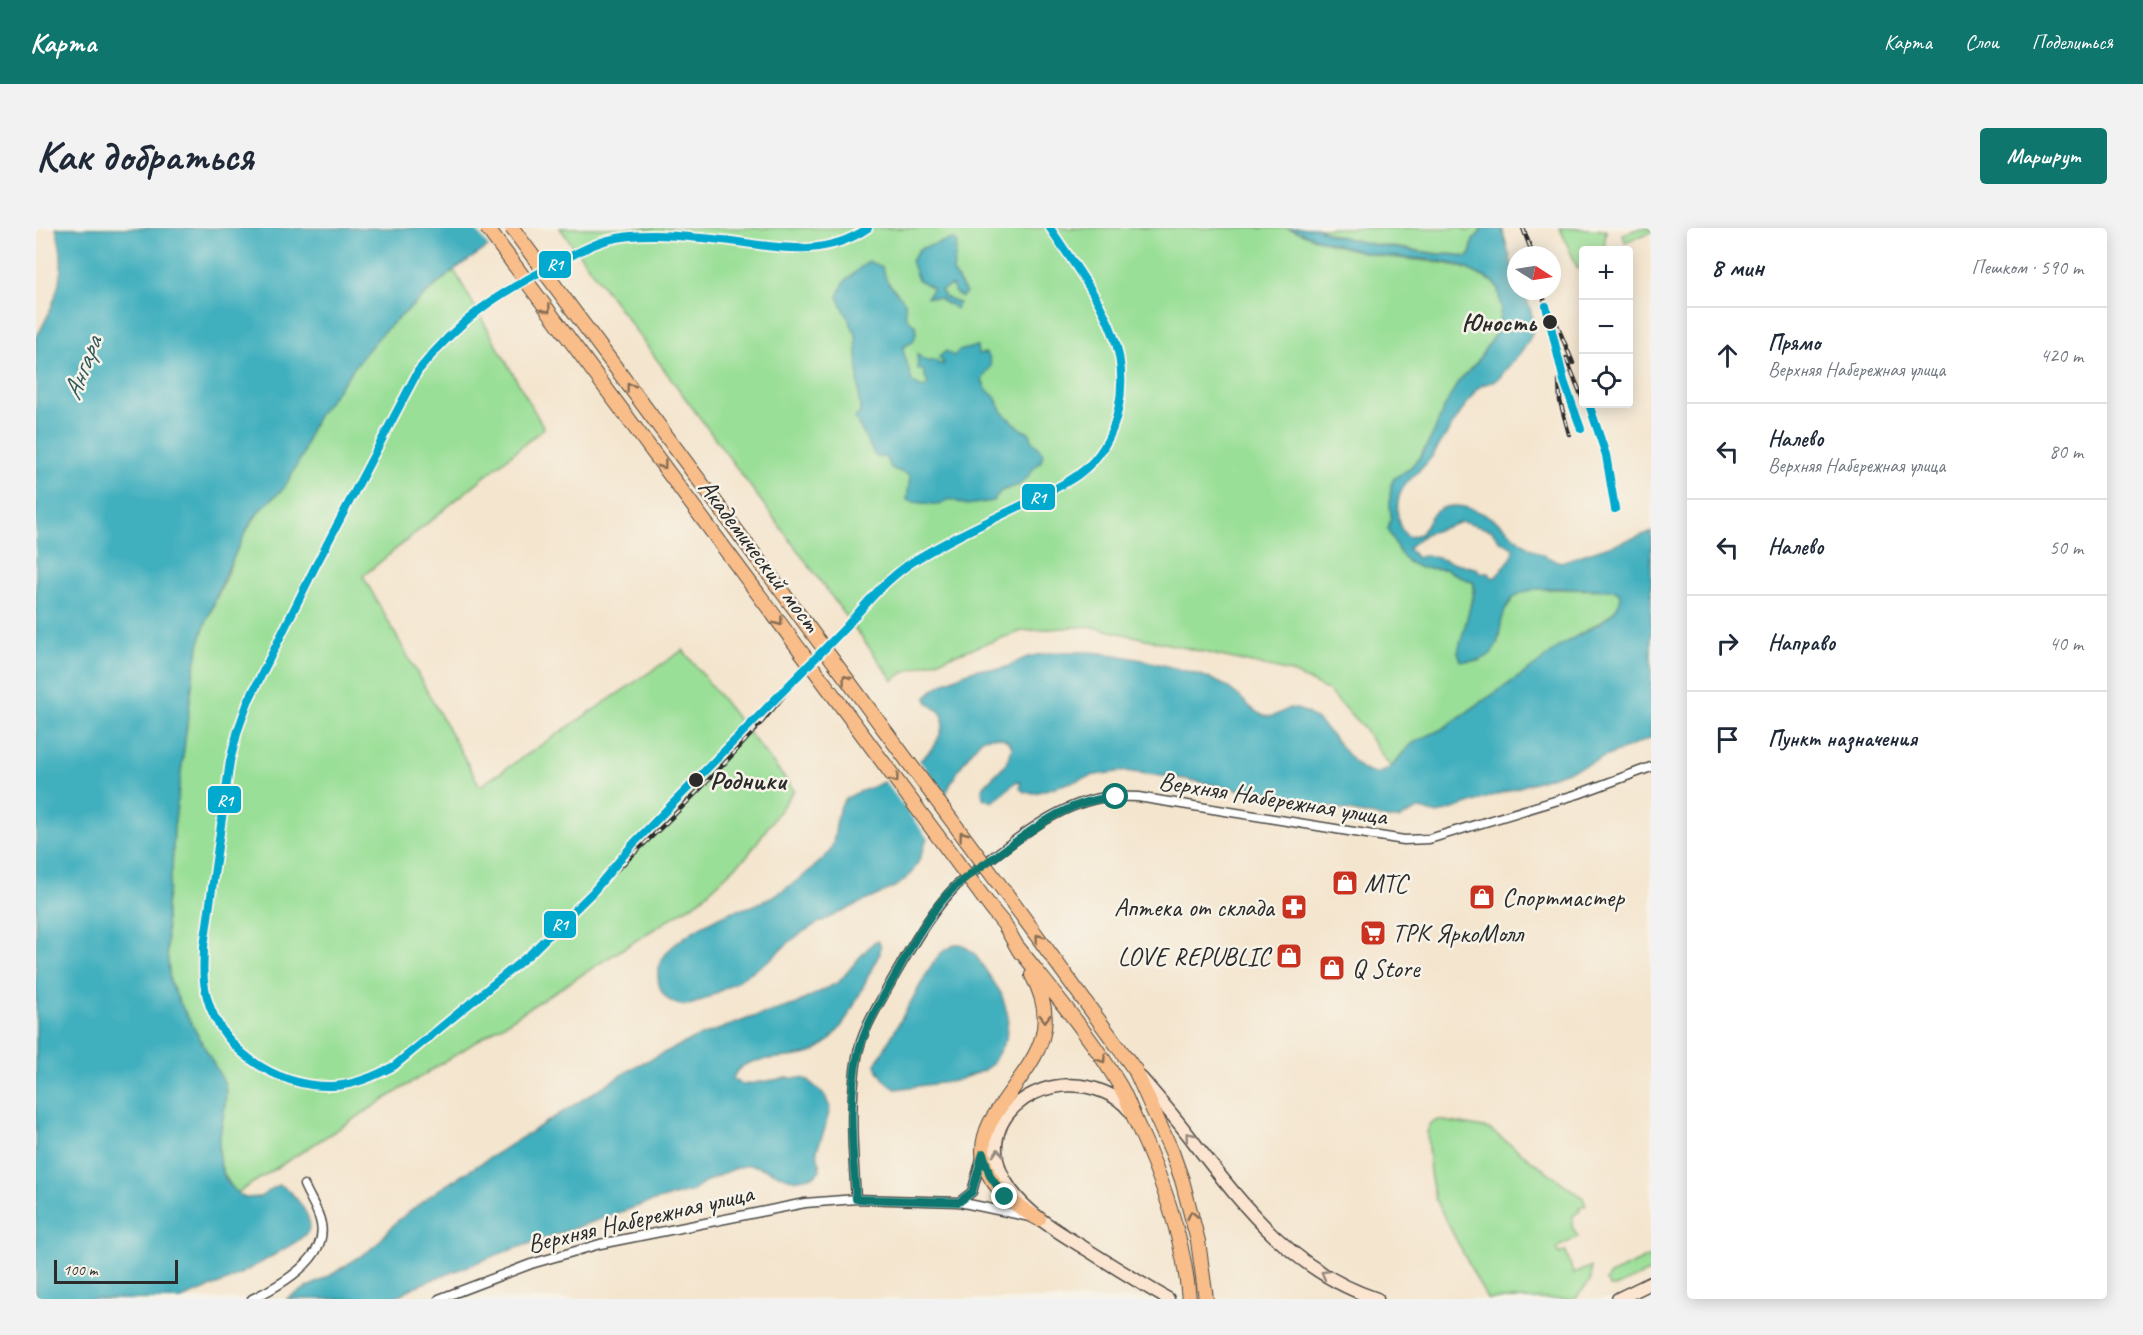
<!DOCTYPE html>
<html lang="ru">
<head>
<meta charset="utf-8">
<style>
	:root { --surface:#fff; --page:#f2f2f3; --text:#1f2937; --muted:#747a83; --line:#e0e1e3; --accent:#0f766e }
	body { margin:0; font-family:Caveat,sans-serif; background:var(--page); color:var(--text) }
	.controls { position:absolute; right:18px; top:18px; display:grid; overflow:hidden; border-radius:6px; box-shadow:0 3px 15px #0003 }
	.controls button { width:54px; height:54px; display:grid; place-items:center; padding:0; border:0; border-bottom:2px solid var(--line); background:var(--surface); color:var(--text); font:30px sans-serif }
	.compass { position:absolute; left:1471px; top:18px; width:54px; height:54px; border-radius:50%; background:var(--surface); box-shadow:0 3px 15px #0003; rotate:102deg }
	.scale { position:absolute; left:18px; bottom:15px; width:124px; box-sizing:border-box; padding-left:6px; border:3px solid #2b2b2b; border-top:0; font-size:16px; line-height:21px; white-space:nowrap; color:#2b2b2b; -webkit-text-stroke:4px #f7f3e8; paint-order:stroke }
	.stop { position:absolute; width:18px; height:18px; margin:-14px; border:4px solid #0f766e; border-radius:50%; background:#fff }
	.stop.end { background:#0f766e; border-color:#fff; box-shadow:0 2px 6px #0008 }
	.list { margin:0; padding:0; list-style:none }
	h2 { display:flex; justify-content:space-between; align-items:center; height:78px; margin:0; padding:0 24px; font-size:26px }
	h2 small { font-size:20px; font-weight:400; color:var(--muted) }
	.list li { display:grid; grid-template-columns:39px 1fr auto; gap:18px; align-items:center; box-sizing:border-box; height:96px; padding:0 24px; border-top:2px solid var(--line) }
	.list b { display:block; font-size:22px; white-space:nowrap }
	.list p { margin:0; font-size:20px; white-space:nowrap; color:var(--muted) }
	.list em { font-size:20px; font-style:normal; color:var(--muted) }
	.icon { flex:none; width:33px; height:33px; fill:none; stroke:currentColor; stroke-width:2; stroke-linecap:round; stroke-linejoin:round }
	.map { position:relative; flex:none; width:1615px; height:1071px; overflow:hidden; border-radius:6px }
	header { display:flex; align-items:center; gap:36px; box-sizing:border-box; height:84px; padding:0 30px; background:var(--accent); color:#fff }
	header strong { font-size:28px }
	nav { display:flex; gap:33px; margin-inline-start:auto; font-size:21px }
	.intro { display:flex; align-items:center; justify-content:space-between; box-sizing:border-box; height:144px; padding:0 36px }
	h1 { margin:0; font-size:42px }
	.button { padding:15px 27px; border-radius:6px; background:var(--accent); color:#fff; font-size:21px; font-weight:700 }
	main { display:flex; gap:36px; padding:0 36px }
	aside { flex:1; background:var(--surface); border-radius:6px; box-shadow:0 3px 15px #0003 }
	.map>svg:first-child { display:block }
	.green { fill:#9adf97; stroke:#628561; stroke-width:1.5 }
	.water { fill:#41afbe; stroke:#366d74; stroke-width:1.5; fill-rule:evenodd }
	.pier { fill:#f4e5ce }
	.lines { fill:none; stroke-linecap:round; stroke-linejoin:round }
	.minor-casing { stroke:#494743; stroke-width:11 }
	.secondary-casing { stroke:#494743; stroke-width:15 }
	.primary-casing { stroke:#494743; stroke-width:16 }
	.minor { stroke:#fff; stroke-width:8 }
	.secondary { stroke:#fce5d0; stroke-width:12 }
	.primary { stroke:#f8bd89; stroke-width:14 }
	.rail-casing { stroke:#2b2b2b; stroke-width:4.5 }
	.rail { stroke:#f7f3e8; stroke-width:2; stroke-dasharray:7; stroke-linecap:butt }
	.primary-bridge-casing { stroke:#494743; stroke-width:16; stroke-linecap:butt }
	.primary-bridge { stroke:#f8bd89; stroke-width:14 }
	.rail-1-casing { stroke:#f7f3e8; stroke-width:12 }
	.rail-1 { stroke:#00a9ce; stroke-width:8 }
	.oneway { stroke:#876d55 }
	.oneway2 { stroke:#94887e }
	.route { stroke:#0f766e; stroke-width:8 }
	.stop-dot { fill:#2b2b2b; stroke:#f7f3e8; stroke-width:2 }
	.labels { text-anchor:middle; stroke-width:5; stroke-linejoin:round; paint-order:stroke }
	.stop-label { font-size:26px; font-weight:bold; fill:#2b2b2b; stroke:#f7f3e8; text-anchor:end }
	.street-label { font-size:26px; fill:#2b2b2b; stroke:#f7f3e8 }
	.poi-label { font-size:26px; fill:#2b2b2b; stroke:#f7f3e8; text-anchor:start }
	.water-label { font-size:27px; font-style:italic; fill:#33595e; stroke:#f7f3e8 }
	.line-badge { stroke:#f7f3e8; stroke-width:2 }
	.badge-label { font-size:16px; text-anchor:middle; font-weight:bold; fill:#fff }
</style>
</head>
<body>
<header>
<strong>Карта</strong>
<nav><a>Карта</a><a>Слои</a><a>Поделиться</a></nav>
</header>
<div class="intro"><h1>Как добраться</h1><a class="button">Маршрут</a></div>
<main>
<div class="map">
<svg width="1615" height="1071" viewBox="0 0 1615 1071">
	<rect width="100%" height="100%" fill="#f7f3e8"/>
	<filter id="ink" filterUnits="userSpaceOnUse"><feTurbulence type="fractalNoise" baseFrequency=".0167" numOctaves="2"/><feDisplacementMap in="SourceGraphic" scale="12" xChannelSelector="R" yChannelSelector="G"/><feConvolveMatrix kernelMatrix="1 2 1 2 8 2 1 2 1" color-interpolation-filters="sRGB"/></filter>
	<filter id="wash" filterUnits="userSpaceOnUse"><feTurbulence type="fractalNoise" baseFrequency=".008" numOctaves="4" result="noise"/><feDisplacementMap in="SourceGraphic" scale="24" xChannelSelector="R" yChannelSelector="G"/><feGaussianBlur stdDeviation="1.35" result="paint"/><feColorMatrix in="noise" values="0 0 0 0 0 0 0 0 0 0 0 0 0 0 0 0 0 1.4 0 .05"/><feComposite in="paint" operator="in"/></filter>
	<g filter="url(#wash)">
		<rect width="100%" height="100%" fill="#f4e5ce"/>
		<path class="green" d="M524,0h728c30,13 62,22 94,28 34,6 68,2 99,20 6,3 11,5 16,9l4,23 -3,21 -21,33 -19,20 -16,30 -8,21 -14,24 -12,13 -14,8 -3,7 -1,17 1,15 -3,12 11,23 9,10 12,6 25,1 29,14 -13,78h18l19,-21 5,-28 13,-17 9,-4 12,-2 79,1 5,5v5l-5,10 -10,8 -42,26 -18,15 -106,71 -27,13 -9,8 -13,17 -29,-42 -35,-36 -36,-18 -202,-46 -67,5 -117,41 -12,8z
			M1281,0h148v3h4l3,-3h8l1,3 -8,9 -3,16 -4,1c-10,-4 -21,-2 -32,-4 -39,-7 -80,-8 -117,-25z
			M1524,0l46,2 -2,20h-20l-1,23 -6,-6z
			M1605,0h10v4l-26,10 -2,-8z
			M418,42l90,158 -181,148 117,210 203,-136 111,140 -46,65 -48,45 -463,293c-36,-41 -7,-66 -12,-109l-45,-81 -10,-21 -3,-31 -1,-45 6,-37 2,-41 20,-159 8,-36 40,-95 18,-28 24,-22 19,-34 7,-23 9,-17 43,-57 21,-25z
			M1403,892l50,9 94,69 3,7 -7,3 1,3 -7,5 -1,10 6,11 -22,11 3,6 7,-3 7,22 18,-6v13l-16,19h-88l-52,-100 -5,-26 -3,-40 3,-10z
			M1615,1028v15l-36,16h-5l-4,-6 4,-6z"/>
		<path class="water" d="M20,0h460l-62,42 -24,20 -47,42 -21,25 -43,57 -9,17 -7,23 -19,34 -24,22 -9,12 -26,52 -23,59 -8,36 -20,159 -2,41 -6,37 1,45 3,31 10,21 45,81c2,10 0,18 -1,28 -6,34 -13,65 21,86l15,-1 18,-12c13,2 31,28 32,41l-3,7 -11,9 -32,19 -37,20 -46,18h-145v-961c14,-24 27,-53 25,-82 0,-9 -3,-19 -5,-28z
			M1252,0h29l15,7 48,11 57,8 21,1 8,2 4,-1 3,-16 8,-8 -1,-4h22l14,52v11h6c25,44 4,52 -22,86 -8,8 -16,4 -24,13 -14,21 -28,41 -41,62 -16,26 -42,29 -37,66 1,8 4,14 11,19l11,-3c6,-6 8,-15 13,-20 18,-17 48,-3 65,8 8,5 14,13 22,19 12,9 27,17 41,21l90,-30v206l-68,28 -145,48 -20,-5 -19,10h-9l-205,-40 -61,-8 -29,4 -60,18 -11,-1 -4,-4v-6l-3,-1 -24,21 -10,-4 -1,-9c11,-15 28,-23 30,-42 -6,-12 -18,-11 -29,-9 -26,27 -40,60 -54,94 -4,11 -7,24 -13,34 -11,21 -39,29 -60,39 -20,10 -42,18 -60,32 -10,7 -18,16 -27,23 -18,13 -51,34 -71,42 -34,15 -55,-28 -27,-54 16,-15 41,-29 62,-37 7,-2 15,-3 22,-6 28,-12 53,-31 74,-52 10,-16 3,-38 16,-53 6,-6 16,-9 25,-12 26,-11 52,-22 67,-47 3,-6 7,-16 6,-23 -1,-10 -15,-10 -17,-20 6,-12 38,-25 51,-29 7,-1 15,1 22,0 11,-1 19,-9 29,-12 57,-14 121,3 175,19 12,4 23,9 32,17 12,9 21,25 37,23 6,-1 12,-5 17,-8 41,1 59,69 88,65 17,-2 22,-19 34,-28 9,-7 20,-10 29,-15 16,-9 30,-21 46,-31 24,-16 48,-31 70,-50 18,-15 64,-28 65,-54l-5,-5c-22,0 -80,-6 -97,4 -34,19 0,71 -58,67l-3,-9 16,-60v-9l-29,-14 -25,-1 -12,-6 -9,-10 -11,-23 3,-12 -1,-15 1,-17 3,-7 14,-8 12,-13 14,-24 8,-21 16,-30 19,-20 21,-33 3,-21 -3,-20 -5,-7 -34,-16 -26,-5 -48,-4 -22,-4 -41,-12zM1426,294l29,8 8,10 14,8 -1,9 -16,20h-5l-2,-4h-9l-2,-4 -52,-14 -9,3 -9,-10 17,-14z
			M916,11l5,3 -4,30 13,21 -4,4 -7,-4 -3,-8 -11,5 4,7 14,6 -3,6 -7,-5h-3l-7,-6 -12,-1 6,-9 -15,-8 -7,-19 8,-12z
			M832,33l14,6 5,14 18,21 1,15 10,9v8l-3,8 -10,5c1,13 7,22 9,35l10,6 6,-3 -5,-15 -5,-1 -1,-15c6,6 10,9 18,6l4,4h5l-5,-7 7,-6 7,5 6,-5 18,-5 1,8 8,-1 4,5 1,8 -9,14 4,9 9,8 9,17 19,16 7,3 2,7 11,13 -2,8 -8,8 -6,9 -8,7 -18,6 -8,10 -26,4 -18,-6 -9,6c-12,-2 -21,-1 -33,-5l3,-24 -19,-8 -6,-11 -10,-1 -20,-38 5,-5 -4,-78 -18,-38 6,-15z
			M842,713l2,2v10c-19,32 -31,79 -65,98 -22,12 -75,0 -82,28l9,6 44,-7h17l6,3 16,15 5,12 -6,23 -7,19 3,20 -6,6 -20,4 -38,-14 -8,-1 -15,4 -26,12 -14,10 -43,11 -151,52 -83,32 -25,13h-105l45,-24 36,-23 11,-9 19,-22 41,-31 198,-124 57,-27 57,-21 44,-13 45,-23 20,-24 15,-16z
			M920,716h5l13,9 27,40 7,23 -2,23 -14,25 -10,7 -27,10 -59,8c-8,-4 -19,-16 -20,-25l55,-98 10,-13z"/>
		<path class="pier" d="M439,0h44l-29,21z
			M882,531l29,38 -18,43 -46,-61 14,-6z"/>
	</g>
	<g filter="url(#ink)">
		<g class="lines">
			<g class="minor-casing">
				<path id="minor" d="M820,971c-3,-46 -7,-95 1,-142 5,-27 21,-51 34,-75 20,-34 38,-69 67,-98 42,-31 89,-76 142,-86 13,-2 25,-1 38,-1l266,43 25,-1 149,-45 73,-27
					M923,974l13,-10 9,-33
					M216,1071c27,-13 76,-40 69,-75 -2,-13 -12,-27 -17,-39
					M403,1071l92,-35 69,-20 205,-41 51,-4 103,3 71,15"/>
			</g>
			<g class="secondary-casing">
				<path id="secondary" d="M1105,850c19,22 38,44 55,67 51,66 99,127 181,154
					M1093,882c-7,-9 -15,-14 -25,-18 -65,-27 -141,32 -93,98 19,26 48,42 75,59 27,17 54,34 82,50
					M1582,1071l33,-16"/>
			</g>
			<g class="primary-casing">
				<path id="primary" d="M974,671l125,171 37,82 10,28 16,61 8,58
					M958,684l10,12 16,28
					M980,717c36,46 75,91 104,141 7,12 11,25 17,38 25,54 47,115 52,175
					M996,747c36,65 -12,95 -42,148 -22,45 12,76 49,96"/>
			</g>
			<use href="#minor" class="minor"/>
			<use href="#secondary" class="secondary"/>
			<use href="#primary" class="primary"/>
			<g class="rail-casing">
				<path id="rail" d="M1487,0l10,27
					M1505,63l8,22
					M1510,78l18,75 17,48
					M1521,97l16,38
					M1530,130l18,44
					M1523,150l1,23 9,33
					M1553,176l17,51 9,54
					M557,664c70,-65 141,-133 201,-209l1,-6"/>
			</g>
			<use href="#rail" class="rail"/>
			<g class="primary-bridge-casing">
				<path id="primary-bridge" d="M451,0l507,684
					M476,0l498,671"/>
			</g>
			<use href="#primary-bridge" class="primary-bridge"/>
			<g class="rail-1-casing">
				<path id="rail-1" d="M832,0c-50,34 -100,16 -155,11 -34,-3 -72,-8 -105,1 -19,5 -37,16 -54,25 -59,30 -94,54 -136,106l-103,196 -67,135 -10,28 -8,31 -26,185c0,14 -2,28 1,42 10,59 70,100 128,98 22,-1 42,-10 61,-20l136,-112 63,-62 41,-49 211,-215c22,-26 43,-51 72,-69 35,-22 73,-38 109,-56 18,-9 37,-17 53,-29 42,-31 51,-93 34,-140 -13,-36 -42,-74 -63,-106
					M1510,78l18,75 17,48
					M1553,176l17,51 9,54"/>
			</g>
			<use href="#rail-1" class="rail-1"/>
		</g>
		<defs><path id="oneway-chevron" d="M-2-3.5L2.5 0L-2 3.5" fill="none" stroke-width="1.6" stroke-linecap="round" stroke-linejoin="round" transform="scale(1.5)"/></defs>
		<g class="oneway">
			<use href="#oneway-chevron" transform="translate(511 81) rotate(53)"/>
			<use href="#oneway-chevron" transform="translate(594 159) rotate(-127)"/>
			<use href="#oneway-chevron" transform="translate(627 237) rotate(53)"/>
			<use href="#oneway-chevron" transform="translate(743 394) rotate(53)"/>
			<use href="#oneway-chevron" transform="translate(810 451) rotate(-127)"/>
			<use href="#oneway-chevron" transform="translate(859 551) rotate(54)"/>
			<use href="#oneway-chevron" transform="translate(927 607) rotate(-127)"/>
			<use href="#oneway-chevron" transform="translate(1003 710) rotate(-127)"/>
			<use href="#oneway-chevron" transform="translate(1009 790) rotate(89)"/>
			<use href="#oneway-chevron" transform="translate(1066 831) rotate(57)"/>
			<use href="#oneway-chevron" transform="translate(1156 987) rotate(-103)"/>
		</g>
		<g class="oneway2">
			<use href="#oneway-chevron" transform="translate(1153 908) rotate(-129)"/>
			<use href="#oneway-chevron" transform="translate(962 925) rotate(-94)"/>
			<use href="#oneway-chevron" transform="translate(1289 1046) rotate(-150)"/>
		</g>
	</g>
	<g class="lines" filter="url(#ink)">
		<path class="route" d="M969,969l-15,-21 -7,-23 -11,39 -13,10 -103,-3c-3,-47 -9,-99 2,-145 7,-28 23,-53 37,-78 15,-28 30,-56 51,-80 14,-16 33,-28 50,-40 37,-27 72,-57 120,-59"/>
	</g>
	<defs>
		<g id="shop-square" transform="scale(1.35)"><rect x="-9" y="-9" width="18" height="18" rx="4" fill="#c8321e" stroke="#f7f3e8"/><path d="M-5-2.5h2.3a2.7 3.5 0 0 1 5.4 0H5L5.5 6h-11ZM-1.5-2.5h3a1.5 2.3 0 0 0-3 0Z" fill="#fff"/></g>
		<g id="pharmacy-square" transform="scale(1.35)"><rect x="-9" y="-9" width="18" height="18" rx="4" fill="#c8321e" stroke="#f7f3e8"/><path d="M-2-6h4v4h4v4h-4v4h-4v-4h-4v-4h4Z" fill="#fff"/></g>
		<g id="supermarket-square" transform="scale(1.35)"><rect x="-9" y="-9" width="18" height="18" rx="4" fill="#c8321e" stroke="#f7f3e8"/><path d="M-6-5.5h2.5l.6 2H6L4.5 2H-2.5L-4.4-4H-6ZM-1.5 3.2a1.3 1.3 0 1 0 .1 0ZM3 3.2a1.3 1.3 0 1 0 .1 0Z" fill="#fff"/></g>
	</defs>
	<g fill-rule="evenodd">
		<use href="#shop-square" x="1309" y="655"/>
		<use href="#shop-square" x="1446" y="669"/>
		<use href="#pharmacy-square" x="1258" y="679"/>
		<use href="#supermarket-square" x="1337" y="705"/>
		<use href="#shop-square" x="1253" y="728"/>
		<use href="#shop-square" x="1296" y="740"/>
	</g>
	<g class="stop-dot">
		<circle cx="1514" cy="94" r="8"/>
		<circle cx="660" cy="552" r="8"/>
	</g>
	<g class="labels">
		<g class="stop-label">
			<text x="1500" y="103">Юность</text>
			<text x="674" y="561" text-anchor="start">Родники</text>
		</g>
		<g class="street-label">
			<text transform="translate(724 327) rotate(53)" y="9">Академический мост</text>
			<text transform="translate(1237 570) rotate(9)" y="9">Верхняя Набережная улица</text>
			<text transform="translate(604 990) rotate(-13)" y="9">Верхняя Набережная улица</text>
		</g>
		<g class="poi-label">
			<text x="1328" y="664">МТС</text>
			<text x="1466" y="678">Спортмастер</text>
			<text x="1238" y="688" text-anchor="end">Аптека от склада</text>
			<text x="1356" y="714">ТРК ЯркоМолл</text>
			<text x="1234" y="737" text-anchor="end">LOVE REPUBLIC</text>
			<text x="1316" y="749">Q Store</text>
		</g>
		<g class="water-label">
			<text transform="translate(46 140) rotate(-69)" y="9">Ангара</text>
		</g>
	</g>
	<g class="line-badge">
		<rect x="502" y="22" width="34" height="29" rx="6" fill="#00a9ce"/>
		<rect x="985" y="255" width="35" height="28" rx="6" fill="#00a9ce"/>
		<rect x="171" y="557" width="35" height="29" rx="6" fill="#00a9ce"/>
		<rect x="507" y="682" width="34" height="29" rx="6" fill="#00a9ce"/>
	</g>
	<g class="badge-label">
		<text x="519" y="42">R1</text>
		<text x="1002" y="275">R1</text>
		<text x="189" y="578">R1</text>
		<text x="524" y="702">R1</text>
	</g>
</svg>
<div class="controls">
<button>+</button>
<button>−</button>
<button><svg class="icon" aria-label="locate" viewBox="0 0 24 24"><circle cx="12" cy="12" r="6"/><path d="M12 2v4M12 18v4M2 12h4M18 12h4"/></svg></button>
</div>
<svg class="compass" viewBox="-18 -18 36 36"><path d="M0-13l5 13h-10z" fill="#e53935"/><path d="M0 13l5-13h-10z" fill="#747a83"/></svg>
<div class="scale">100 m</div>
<div class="stop" style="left:1080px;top:569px"></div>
<div class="stop end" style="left:969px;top:969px"></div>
</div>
<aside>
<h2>8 мин<small>Пешком · 590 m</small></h2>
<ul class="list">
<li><svg class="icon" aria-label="ahead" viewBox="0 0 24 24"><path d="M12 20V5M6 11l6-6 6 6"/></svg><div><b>Прямо</b><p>Верхняя Набережная улица</p></div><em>420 m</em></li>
<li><svg class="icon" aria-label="left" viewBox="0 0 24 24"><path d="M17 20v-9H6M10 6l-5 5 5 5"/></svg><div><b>Налево</b><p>Верхняя Набережная улица</p></div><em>80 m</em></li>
<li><svg class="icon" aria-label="left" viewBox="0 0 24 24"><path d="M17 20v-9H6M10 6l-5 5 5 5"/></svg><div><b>Налево</b></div><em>50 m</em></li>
<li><svg class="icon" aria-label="right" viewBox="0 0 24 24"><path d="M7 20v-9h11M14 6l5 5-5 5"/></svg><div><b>Направо</b></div><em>40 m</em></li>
<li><svg class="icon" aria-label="arrive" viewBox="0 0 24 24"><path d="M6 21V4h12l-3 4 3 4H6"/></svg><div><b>Пункт назначения</b></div></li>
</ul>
</aside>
</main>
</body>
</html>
